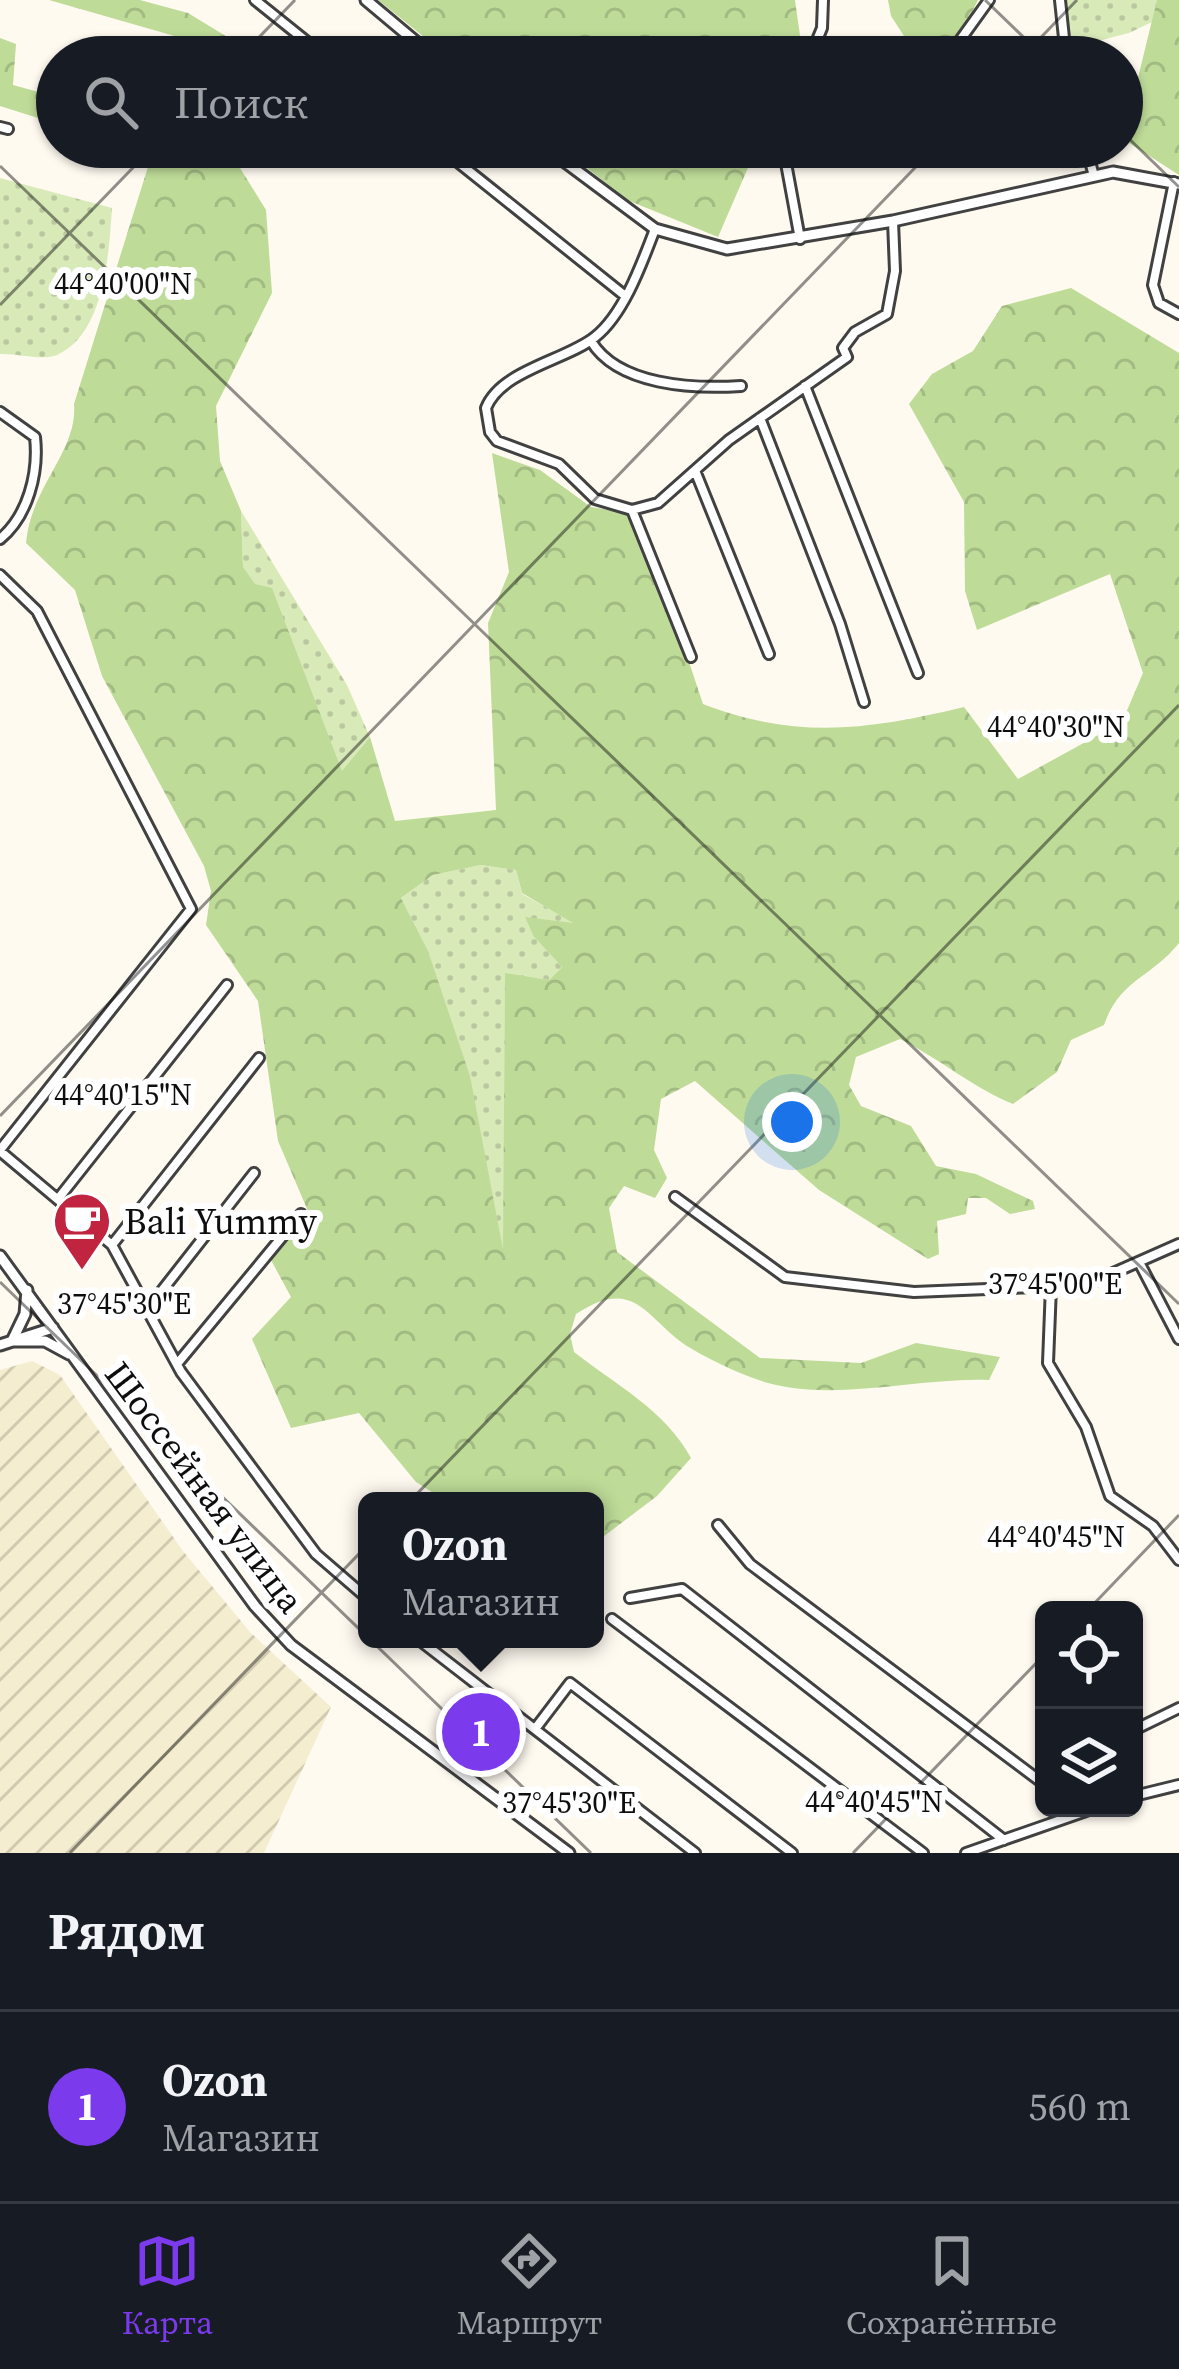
<!DOCTYPE html>
<html lang="ru">
<head>
<meta charset="utf-8">
<style>
	:root { --surface:#171b24; --page:#20242c; --text:#f1f3f6; --muted:#9ea1a6; --line:#363941; --accent:#7c3aed }
	body { margin:0; font-family:"Source Serif 4",serif; background:var(--page); color:var(--text) }
	.controls { position:absolute; right:36px; bottom:36px; display:grid; overflow:hidden; border-radius:18px; box-shadow:0 3px 9px #0004 }
	.controls button { width:108px; height:108px; display:grid; place-items:center; padding:0; border:0; border-bottom:3px solid var(--line); background:var(--surface); color:var(--text); font:60px sans-serif }
	.you { position:absolute; left:792px; top:1122px; width:42px; height:42px; margin:-30px; border:9px solid #fff; border-radius:50%; background:#1a73e8; box-shadow:0 0 0 18px #1a73e833 }
	.badge { display:grid; place-items:center; width:78px; height:78px; border-radius:50%; background:var(--accent); color:#fff; font-size:39px; font-weight:700 }
	.pin { position:absolute; translate:-50% -50%; border:6px solid #fff; box-shadow:0 3px 12px #0006 }
	.popup { position:absolute; left:358px; top:1492px; width:246px; height:156px; box-sizing:border-box; display:grid; place-content:center; border-radius:18px; background:var(--surface); filter:drop-shadow(0 3px 9px #0005); font-size:39px; white-space:nowrap; color:var(--muted) }
	.popup b { font-size:45px; color:var(--text) }
	.popup::after { content:''; position:absolute; left:50%; top:100%; margin-left:-24px; border:24px solid transparent; border-top-color:var(--surface) }
	.list { margin:0; padding:0; list-style:none }
	h2 { display:flex; justify-content:space-between; align-items:center; height:156px; margin:0; padding:0 48px; font-size:51px }
	h2 small { font-size:39px; font-weight:400; color:var(--muted) }
	.list li { display:grid; grid-template-columns:78px 1fr auto; gap:36px; align-items:center; box-sizing:border-box; height:192px; padding:0 48px; border-top:3px solid var(--line) }
	.list b { display:block; font-size:45px; white-space:nowrap }
	.list p { margin:0; font-size:39px; white-space:nowrap; color:var(--muted) }
	.list em { font-size:39px; font-style:normal; color:var(--muted) }
	.icon { flex:none; width:66px; height:66px; fill:none; stroke:currentColor; stroke-width:2; stroke-linecap:round; stroke-linejoin:round }
	.map { position:relative; flex:none; width:1179px; height:1853px; overflow:hidden }
	.search { position:absolute; background:var(--surface); box-shadow:0 3px 9px #0004; left:36px; right:36px; top:36px; height:132px; display:flex; align-items:center; gap:30px; box-sizing:border-box; padding:0 42px; border-radius:66px; color:var(--muted); font-size:45px }
	.sheet { height:348px; background:var(--surface) }
	nav { display:flex; justify-content:space-around; align-items:center; box-sizing:border-box; height:168px; border-top:3px solid var(--line); background:var(--surface); font-size:33px; color:var(--muted) }
	nav a { display:grid; justify-items:center; gap:6px }
	nav .on { color:var(--accent) }
	.map>svg:first-child { display:block }
	.farmland { fill:url(#farmland-furrows) }
	.grass { fill:url(#grass-dots) }
	.forest { fill:url(#forest-crowns); fill-rule:evenodd }
	.lines { fill:none; stroke-linecap:round; stroke-linejoin:round }
	.minor-casing { stroke:#414141; stroke-width:14 }
	.tertiary-casing { stroke:#414141; stroke-width:15 }
	.minor { stroke:#fff; stroke-width:8 }
	.tertiary { stroke:#fff; stroke-width:9 }
	.ticks { fill:none; stroke:#0e0e0e; stroke-width:3; stroke-opacity:0.45 }
	.labels { text-anchor:middle; stroke-width:12; stroke-linejoin:round; paint-order:stroke }
	.poi-label { font-size:36px; fill:#0e0e0e; stroke:#fff; text-anchor:start }
	.street-label { font-size:36px; fill:#0e0e0e; stroke:#fff }
	.ticks-label { font-size:30px; text-anchor:middle; fill:#0e0e0e; stroke:#fff; stroke-width:12; stroke-linejoin:round; paint-order:stroke }
</style>
</head>
<body>
<div class="map">
<svg width="1179" height="1853" viewBox="0 0 1179 1853">
	<defs>
		<pattern id="farmland-furrows" width="10" height="10" patternUnits="userSpaceOnUse" patternTransform="scale(3)"><rect width="10" height="10" fill="#f5edcf"/><path d="M-1 1l2-2M0 10L10 0M9 11l2-2" fill="none" stroke="#d1cab1"/></pattern>
		<pattern id="grass-dots" width="8" height="8" patternUnits="userSpaceOnUse" patternTransform="scale(3)"><rect width="8" height="8" fill="#d9eab9"/><path d="M2 2h.1M6 6h.1" fill="none" stroke="#b9c89e" stroke-width="1.8" stroke-linecap="round"/></pattern>
		<pattern id="forest-crowns" width="20" height="18" patternUnits="userSpaceOnUse" patternTransform="scale(3)"><rect width="20" height="18" fill="#bedb98"/><path d="M2 6a3 3 0 1 1 6 0M12 15a3 3 0 1 1 6 0" fill="none" stroke="#a2bb82"/></pattern>
	</defs>
	<rect width="100%" height="100%" fill="#fffaf0"/>
	<path class="farmland" d="M32,1361l28,14 123,176 67,81 81,75 -67,146h-264v-483z"/>
	<path class="grass" d="M1063,0h116v9l-50,24 -58,15z
		M0,178l112,30c-3,44 -7,126 -55,147 -14,6 -41,-2 -57,-1z
		M241,511l106,174 23,52 -28,35 -37,-90 -62,-115z
		M481,865l35,5 6,24 55,30 -43,13 28,30 -13,13 -44,-6 -1,284c-23,-125 -44,-246 -103,-360l32,-23z"/>
	<path class="forest" d="M49,0h91l48,13 72,44h-57l-25,-20z
		M378,0h417l8,57h-354z
		M888,0h90l-22,44 -39,12 -26,-40z
		M1157,0h22v175l-56,-36z
		M0,38l16,6 -3,41 44,12v27l-57,-18z
		M134,147h93l39,63 6,83 -56,113 4,55 21,50 2,56 12,17 17,4 70,183 28,-34 25,84 101,-11 -8,-187 21,-51 -17,-119 48,17 51,37 49,8 63,189c94,36 165,26 261,3l54,72 104,-57 21,-49 -33,-99 -133,56 -12,-39 -1,-89 -55,-98 23,-30 41,-23 29,-45 69,-18 108,65v590c-29,36 -59,36 -75,82l-33,15 -14,32 -44,32c-41,-17 -73,-45 -113,-65l-44,18 -7,28 12,21 50,20 25,40 40,8 57,27 2,8 -25,5 -24,-16h-18l-2,16 -29,7 2,33 -11,5 -109,-69 -124,-109 -34,18 -7,51 13,28 -12,20 -31,-12 -15,22 8,44 143,106 101,5 55,-20 84,14 -11,23c-69,-3 -154,22 -221,3 -24,-7 -54,-21 -76,-34 -45,-26 -54,-76 -116,-35l-6,20 4,18c42,33 91,58 117,106l-34,38 -62,47v-42h-149l-30,-19 -57,-69 -68,15 -39,-89 39,-42 -20,-37 37,-49 -30,-70 -20,-140 -52,-76 5,-34 -7,-25 -102,-190 -27,-86 -49,-47c5,-57 52,-92 48,-139l78,-250zM481,865l35,5 6,23 51,30 -48,-6 9,20 28,30 -13,13 -44,-7 -2,276 -33,-173 -42,-125 -27,-53 32,-23z
		M561,147h196l-39,90 -91,-37z"/>
	<g class="lines">
		<g class="minor-casing">
			<path id="minor" d="M255,0l71,57
				M1060,0l6,57
				M810,57l12,-29 1,-28
				M948,57l41,-57
				M0,127l8,2
				M439,147l185,148
				M783,147l17,92
				M1086,147l8,29
				M1174,182l-21,103 6,18 20,11
				M655,229c-13,34 -31,85 -60,108 -28,23 -94,33 -109,71l4,24 7,9 62,23 36,35 37,11 26,-7 71,-63 118,-83 -4,-9 12,-16 32,-18 8,-43 -2,-50
				M591,341c27,45 103,48 150,45
				M805,386l113,287
				M0,412l35,25c4,36 -7,79 -35,102
				M760,418l80,206 24,78
				M696,473l73,181
				M632,510l59,147
				M0,575l37,36 154,298 -191,241
				M0,1151l112,94 69,127 135,182 51,44
				M675,1197l110,80 129,15 172,-7 93,-41
				M58,1199l169,-214
				M112,1245l147,-187
				M1140,1264l39,75
				M1051,1286l-3,77 38,64 24,69 43,30 26,34
				M146,1311l108,-138
				M177,1364l124,-150
				M718,1525l32,39 294,220
				M630,1598l52,-9 322,251
				M612,1619l311,234
				M418,1639l277,214
				M535,1729l35,-46 222,170
				M1134,1730l45,-22
				M1134,1796l45,-11
				M966,1853l129,-45"/>
		</g>
		<g class="tertiary-casing">
			<path id="tertiary" d="M366,0l68,57
				M545,147l110,82 72,20 166,-28 220,-49 66,12
				M0,1256l255,350 36,39 278,208
				M27,1290l-2,24 -13,27h33l24,13
				M0,1345l53,-17"/>
		</g>
		<use href="#minor" class="minor"/>
		<use href="#tertiary" class="tertiary"/>
	</g>
	<path class="ticks" d="M985,0l59,57M240,57l55,-57M1022,57l55,-57M1122,132l57,55M0,166l1179,1138M0,305l153,-158M0,1116l935,-969M0,1282l591,571M1088,1610l91,-95M70,1853l1109,-1148M853,1853l191,-198"/>
	<defs>
		<g id="cafe-pin" transform="scale(3)"><path d="M0 17L-7.5 6A9.5 9.5 0 1 1 7.5 6Z" fill="#c1243f" stroke="#fff"/><path d="M-5.5-4.5H6V0H3Q3 3.5 0 3.5H-2.5Q-5.5 3.5-5.5 0ZM3-3.2v2h1.7v-2ZM-6 4.5H4V6H-6Z" fill="#fff"/></g>
	</defs>
	<g fill-rule="evenodd">
		<use href="#cafe-pin" x="82" y="1221"/>
	</g>
	<g class="labels">
		<g class="poi-label">
			<text x="124" y="1234">Bali Yummy</text>
		</g>
		<g class="street-label">
			<text transform="translate(205 1487) rotate(53)" y="13">Шоссейная улица</text>
		</g>
	</g>
	<g class="ticks-label">
		<text x="123" y="294">44°40'00"N</text>
		<text x="1056" y="737">44°40'30"N</text>
		<text x="123" y="1105">44°40'15"N</text>
		<text x="1055" y="1294">37°45'00"E</text>
		<text x="124" y="1314">37°45'30"E</text>
		<text x="1056" y="1547">44°40'45"N</text>
		<text x="874" y="1812">44°40'45"N</text>
		<text x="569" y="1813">37°45'30"E</text>
	</g>
</svg>
<div class="controls">
<button><svg class="icon" aria-label="locate" viewBox="0 0 24 24"><circle cx="12" cy="12" r="6"/><path d="M12 2v4M12 18v4M2 12h4M18 12h4"/></svg></button>
<button><svg class="icon" aria-label="layers" viewBox="0 0 24 24"><path d="M12 4l9 5-9 5-9-5zM3 14l9 5 9-5"/></svg></button>
</div>
<div class="you"></div>
<div class="pin badge" style="left:481px;top:1732px">1</div>
<div class="popup"><b>Ozon</b>Магазин</div>
<div class="search"><svg class="icon" aria-label="search" viewBox="0 0 24 24"><circle cx="10" cy="10" r="6"/><path d="M15 15l6 6"/></svg>Поиск</div>
</div>
<section class="sheet">
<h2>Рядом<small></small></h2>
<ul class="list">
<li><span class="badge">1</span><div><b>Ozon</b><p>Магазин</p></div><em>560 m</em></li>
</ul>
</section>
<nav>
<a class="on"><svg class="icon" aria-label="map" viewBox="0 0 24 24"><path d="M3 6l6-2 6 2 6-2v14l-6 2-6-2-6 2zM9 4v14M15 6v14"/></svg>Карта</a>
<a><svg class="icon" aria-label="directions" viewBox="0 0 24 24"><path d="M12 3l9 9-9 9-9-9zM9 14v-3h6M13 9l2 2-2 2"/></svg>Маршрут</a>
<a><svg class="icon" aria-label="saved" viewBox="0 0 24 24"><path d="M7 4h10v16l-5-4-5 4z"/></svg>Сохранённые</a>
</nav>
</body>
</html>
